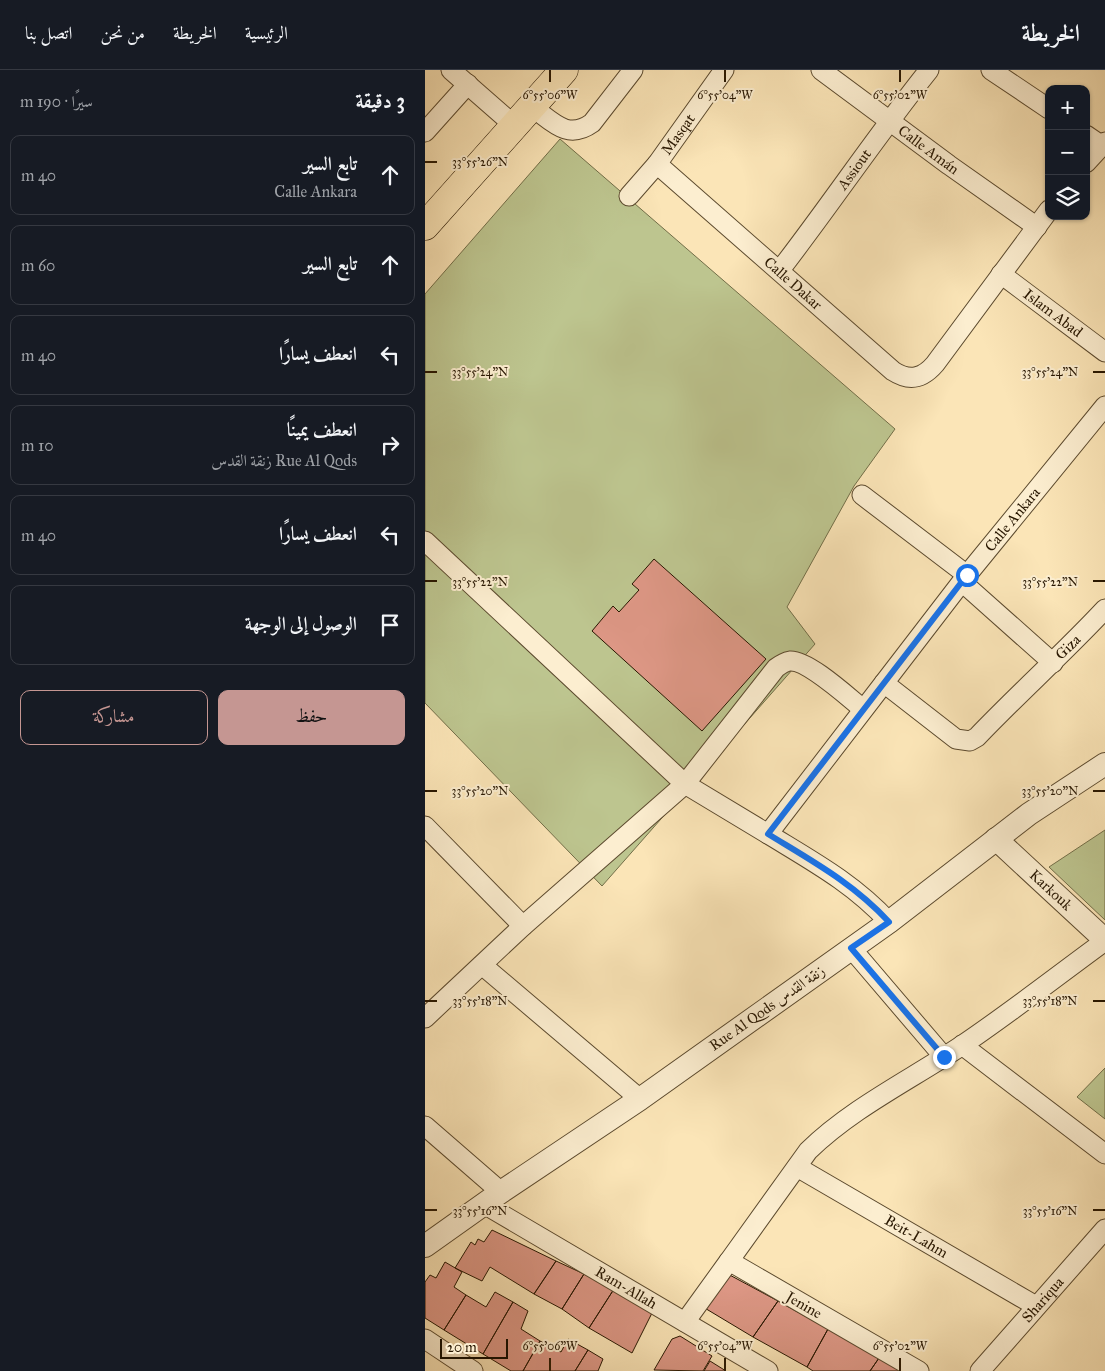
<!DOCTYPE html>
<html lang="ar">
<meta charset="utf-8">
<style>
body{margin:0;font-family:"IM FELL Great Primer",Amiri,serif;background:#242831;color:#f1f3f6;direction:rtl}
.controls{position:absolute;right:15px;top:15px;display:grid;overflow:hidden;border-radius:10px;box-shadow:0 1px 4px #0004}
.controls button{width:45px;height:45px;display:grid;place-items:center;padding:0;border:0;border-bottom:1px solid #363941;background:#171b24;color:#f1f3f6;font:25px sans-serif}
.scale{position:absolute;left:15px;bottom:12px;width:68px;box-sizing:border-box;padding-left:5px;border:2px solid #271600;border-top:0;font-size:14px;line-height:18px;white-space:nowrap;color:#271600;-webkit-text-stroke:4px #fceed0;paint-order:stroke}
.stop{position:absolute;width:15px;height:15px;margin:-11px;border:4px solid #1a73e8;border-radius:50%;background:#fff}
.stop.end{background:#1a73e8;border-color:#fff;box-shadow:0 1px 5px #0008}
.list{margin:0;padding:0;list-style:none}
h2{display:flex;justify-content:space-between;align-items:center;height:65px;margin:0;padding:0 20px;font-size:21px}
h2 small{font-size:16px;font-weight:400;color:#9ea1a6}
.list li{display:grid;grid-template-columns:32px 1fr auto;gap:15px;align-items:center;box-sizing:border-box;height:80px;margin:0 10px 10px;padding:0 10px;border:1px solid #363941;border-radius:10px}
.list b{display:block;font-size:19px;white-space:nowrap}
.list p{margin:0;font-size:16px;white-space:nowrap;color:#9ea1a6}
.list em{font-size:16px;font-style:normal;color:#9ea1a6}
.actions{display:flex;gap:10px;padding:15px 20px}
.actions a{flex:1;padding:11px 0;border:1px solid #c59692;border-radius:10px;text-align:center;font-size:18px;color:#c59692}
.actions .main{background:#c59692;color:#111}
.icon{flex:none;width:28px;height:28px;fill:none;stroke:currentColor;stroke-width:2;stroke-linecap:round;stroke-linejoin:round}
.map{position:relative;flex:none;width:680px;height:1301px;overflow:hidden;direction:ltr}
header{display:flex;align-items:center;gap:30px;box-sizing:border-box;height:70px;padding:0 25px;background:#171b24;border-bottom:1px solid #363941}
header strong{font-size:24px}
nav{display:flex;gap:28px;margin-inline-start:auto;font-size:18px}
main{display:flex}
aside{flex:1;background:#171b24}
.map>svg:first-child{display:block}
.green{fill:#bdc58f;stroke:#726e48}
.building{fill:#dd9785;stroke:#271600}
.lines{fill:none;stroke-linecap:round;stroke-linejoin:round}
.minor-casing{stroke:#5c4a2e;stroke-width:21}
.tertiary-casing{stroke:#5c4a2e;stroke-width:24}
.primary-casing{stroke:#271600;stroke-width:29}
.minor{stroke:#fceed0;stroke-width:19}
.tertiary{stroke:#fceed0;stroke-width:22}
.primary{stroke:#fbe5b7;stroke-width:28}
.route{stroke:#1a73e8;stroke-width:6}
.ticks{fill:none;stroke:#271600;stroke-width:2}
.labels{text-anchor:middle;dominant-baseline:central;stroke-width:4;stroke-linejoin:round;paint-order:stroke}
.street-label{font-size:15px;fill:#271600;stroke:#fceed0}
.ticks-label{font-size:12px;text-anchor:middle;fill:#271600;stroke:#fceed0;stroke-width:4;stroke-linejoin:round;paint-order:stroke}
</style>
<header>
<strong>الخريطة</strong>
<nav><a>الرئيسية</a><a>الخريطة</a><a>من نحن</a><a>اتصل بنا</a></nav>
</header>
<main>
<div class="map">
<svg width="680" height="1301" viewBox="0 0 680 1301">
<rect width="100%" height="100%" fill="#fbe5b7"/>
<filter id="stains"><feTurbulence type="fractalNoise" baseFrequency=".004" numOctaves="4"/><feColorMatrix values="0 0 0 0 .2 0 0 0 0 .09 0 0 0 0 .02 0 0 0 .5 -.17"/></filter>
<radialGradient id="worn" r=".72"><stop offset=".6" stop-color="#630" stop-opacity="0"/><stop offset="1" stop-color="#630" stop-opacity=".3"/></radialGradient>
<!-- green -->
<path class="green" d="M135,69l335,290 -41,57 -67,121 28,37 -213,242 -177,-183v-409z
M680,760v90l-56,-53z
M680,998v51l-28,-22z"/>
<!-- building -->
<path class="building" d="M229,489l112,100 -64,72 -110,-100 21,-25 6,6 20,-22 -7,-6z
M67,1160l64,31 -22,33 -44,-27 -8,14 -27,-13 16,-26 4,3 3,-6 6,3z
M131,1191l28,13 -22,35 -28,-15z
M20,1192l17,10 -8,15 12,8 -22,35 -19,-12v-36l5,-7 6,3z
M301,1203l52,28 -25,36 -50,-30z
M159,1204l30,15 -25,39 -27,-19z
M189,1219l38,24 -20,40 -43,-25z
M70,1222l18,10 -30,52 -39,-24 22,-35 20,12z
M353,1231l50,28 -21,38 -54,-30z
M88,1232l15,9 -7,18 19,12 -17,30h-12l-28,-17z
M403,1259l51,29 -9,13h-57l-6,-4z
M255,1266l32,20 -9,15 -49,-1 18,-31z
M143,1269l20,11 -13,21h-52l17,-30 21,11z
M163,1280l15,9 -5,12h-23z
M454,1288l22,13h-31z
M285,1291l16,10h-22z"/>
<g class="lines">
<!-- minor casing -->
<g class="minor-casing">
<g id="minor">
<path d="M26,0l64,56"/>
<path id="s1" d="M396,0l128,95 88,62"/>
<path d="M566,0l58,39"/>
<path d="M107,37c20,14 35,34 60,16l41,-53"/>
<path d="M0,62l43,-48"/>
<path d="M661,65l16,11"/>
<path d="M661,93l19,-21"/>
<path id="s2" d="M232,94l236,207c17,11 30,7 42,-7l114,-154"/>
<path id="s3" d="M204,126l28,-32 67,-94"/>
<path id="s4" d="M355,200c51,-66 97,-135 149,-200"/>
<path id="s5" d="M576,204l104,78"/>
<path d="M437,425l105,80"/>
<path d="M0,471l260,243 83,50"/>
<path d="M537,512l91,81"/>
<path id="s6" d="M459,613l83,-108 138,-169"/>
<path d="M0,756l98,100"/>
<path id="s7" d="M464,852c-36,-39 -77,-61 -121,-88l116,-151 72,56 14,2 7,-4c42,-44 87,-84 128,-128"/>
<path d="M426,878l93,109"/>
<path d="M57,895l158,134"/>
<path d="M0,948l98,-92 162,-142 91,-116c4,-3 8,-6 14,-7 18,-1 58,36 73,48"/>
<path d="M537,975l143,109"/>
<path d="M0,1056l76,66"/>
<path id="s8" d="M372,1097l239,139"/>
<path id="s9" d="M59,1134l284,167"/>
<path d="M260,1252l44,-61"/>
<path d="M0,1269l48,32"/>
<path d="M494,1301l-190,-110 79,-110c44,-43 102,-71 153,-105 49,-33 96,-70 144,-105"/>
<path id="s10" d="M555,1301l125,-142"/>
</g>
</g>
<!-- tertiary casing -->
<g class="tertiary-casing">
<g id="tertiary">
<path id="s11" d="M571,769l109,101"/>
<path d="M0,1176l76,-54 139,-93 249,-177 140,-108 76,-50"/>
</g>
</g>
<!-- primary casing -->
<g class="primary-casing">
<path id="primary" d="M0,156l139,-156"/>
</g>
<!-- minor -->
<use href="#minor" class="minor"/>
<!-- tertiary -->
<use href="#tertiary" class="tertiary"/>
<!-- primary -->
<use href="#primary" class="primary"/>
</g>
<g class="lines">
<!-- route -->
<path class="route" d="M519,987l-93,-109 38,-26c-36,-39 -77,-61 -121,-88l199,-259"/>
</g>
<!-- ticks -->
<path class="ticks" d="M125,0v12M300,0v12M475,0v12M0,92h12M0,302h12M668,302h12M0,511h12M668,511h12M0,721h12M668,721h12M0,931h12M668,931h12M0,1140h12M668,1140h12M125,1288v13M300,1288v13M475,1288v13"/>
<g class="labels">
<!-- street labels -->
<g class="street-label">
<text stroke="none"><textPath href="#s3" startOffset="79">Masqat</textPath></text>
<text stroke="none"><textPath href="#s1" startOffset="134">Calle Amán</textPath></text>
<text stroke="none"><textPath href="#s4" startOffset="125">Assiout</textPath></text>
<text stroke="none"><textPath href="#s2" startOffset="181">Calle Dakar</textPath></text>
<text stroke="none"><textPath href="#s5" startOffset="65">Islam Abad</textPath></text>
<text stroke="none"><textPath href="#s6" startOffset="208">Calle Ankara</textPath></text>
<text stroke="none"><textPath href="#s7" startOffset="582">Giza</textPath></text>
<text stroke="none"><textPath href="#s11" startOffset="75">Karkouk</textPath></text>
<text transform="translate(342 938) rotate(-35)">Rue Al Qods زنقة القدس</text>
<text stroke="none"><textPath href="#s8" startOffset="138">Beit-Lahm</textPath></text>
<text stroke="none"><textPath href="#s9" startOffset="165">Ram-Allah</textPath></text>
<text stroke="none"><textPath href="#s10" startOffset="95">Shariqua</textPath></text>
<text transform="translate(379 1235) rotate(30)">Jenine</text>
</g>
</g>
<g class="ticks-label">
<text x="125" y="29">6°55'06"W</text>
<text x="300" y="29">6°55'04"W</text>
<text x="475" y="29">6°55'02"W</text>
<text x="55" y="96">33°55'26"N</text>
<text x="55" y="306">33°55'24"N</text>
<text x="625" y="306">33°55'24"N</text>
<text x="55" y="516">33°55'22"N</text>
<text x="625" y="516">33°55'22"N</text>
<text x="55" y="725">33°55'20"N</text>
<text x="625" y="725">33°55'20"N</text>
<text x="55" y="935">33°55'18"N</text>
<text x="625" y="935">33°55'18"N</text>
<text x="55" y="1145">33°55'16"N</text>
<text x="625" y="1145">33°55'16"N</text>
<text x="125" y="1280">6°55'06"W</text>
<text x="300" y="1280">6°55'04"W</text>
<text x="475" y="1280">6°55'02"W</text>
</g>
<rect width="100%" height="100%" filter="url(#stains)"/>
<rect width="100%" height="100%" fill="url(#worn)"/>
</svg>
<div class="controls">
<button>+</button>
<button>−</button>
<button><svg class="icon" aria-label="layers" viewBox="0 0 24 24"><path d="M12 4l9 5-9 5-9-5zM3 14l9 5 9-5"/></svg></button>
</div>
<div class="scale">20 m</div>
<div class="stop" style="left:542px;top:505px"></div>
<div class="stop end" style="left:519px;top:987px"></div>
</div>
<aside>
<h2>3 دقيقة<small>سيرًا · 190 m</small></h2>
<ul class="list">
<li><svg class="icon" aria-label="ahead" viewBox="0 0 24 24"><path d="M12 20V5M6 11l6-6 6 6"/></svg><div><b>تابع السير</b><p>Calle Ankara</p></div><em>40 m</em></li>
<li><svg class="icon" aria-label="ahead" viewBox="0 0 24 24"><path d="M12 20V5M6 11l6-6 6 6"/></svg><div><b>تابع السير</b></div><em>60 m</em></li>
<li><svg class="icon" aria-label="left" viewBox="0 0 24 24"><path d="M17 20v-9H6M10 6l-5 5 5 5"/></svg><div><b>انعطف يسارًا</b></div><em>40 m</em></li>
<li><svg class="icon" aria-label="right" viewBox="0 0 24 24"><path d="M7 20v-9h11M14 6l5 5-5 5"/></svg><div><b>انعطف يمينًا</b><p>Rue Al Qods زنقة القدس</p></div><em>10 m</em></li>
<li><svg class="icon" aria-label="left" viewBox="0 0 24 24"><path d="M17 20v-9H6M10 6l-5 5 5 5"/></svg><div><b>انعطف يسارًا</b></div><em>40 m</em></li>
<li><svg class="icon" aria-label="arrive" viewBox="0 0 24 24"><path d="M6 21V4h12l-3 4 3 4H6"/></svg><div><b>الوصول إلى الوجهة</b></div></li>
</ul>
<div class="actions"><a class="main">حفظ</a><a>مشاركة</a></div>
</aside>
</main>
